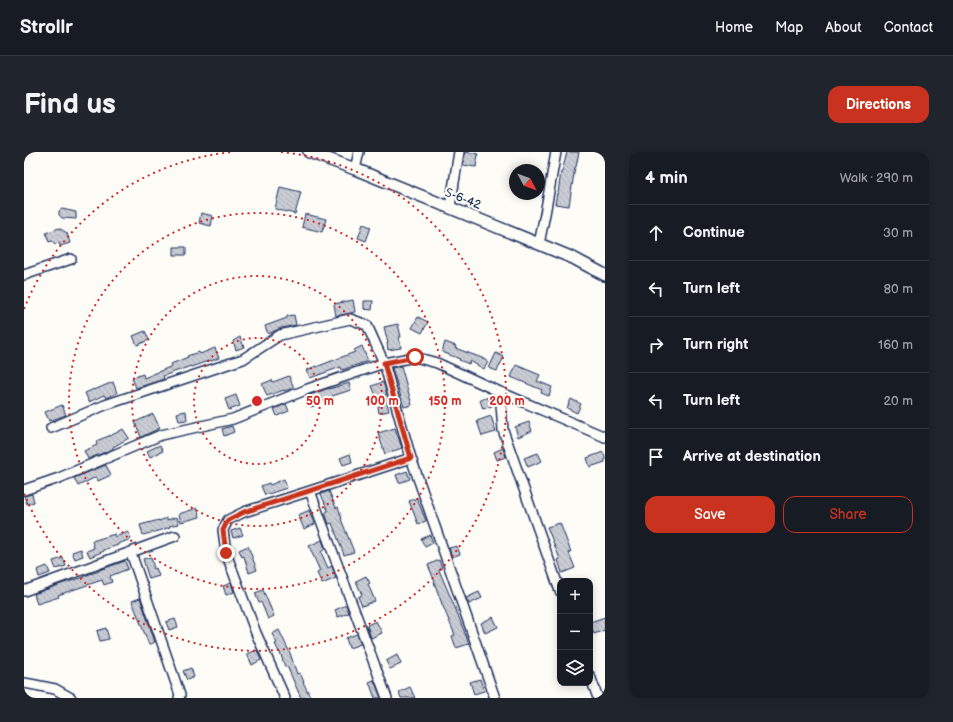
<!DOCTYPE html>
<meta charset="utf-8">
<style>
body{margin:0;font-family:"Balsamiq Sans","Noto Sans Armenian",sans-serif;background:#20242c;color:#f1f3f6}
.controls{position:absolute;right:12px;bottom:12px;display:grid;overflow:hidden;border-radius:8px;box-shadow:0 2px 10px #0003}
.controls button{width:36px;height:36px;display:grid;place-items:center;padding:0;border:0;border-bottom:1px solid #363941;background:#171b24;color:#f1f3f6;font:20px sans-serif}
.compass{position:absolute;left:485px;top:12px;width:36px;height:36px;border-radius:50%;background:#171b24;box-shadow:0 2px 10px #0003;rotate:131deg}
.stop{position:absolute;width:12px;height:12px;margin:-9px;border:3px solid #c8321e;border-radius:50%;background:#fff}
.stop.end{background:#c8321e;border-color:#fff;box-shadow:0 1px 4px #0008}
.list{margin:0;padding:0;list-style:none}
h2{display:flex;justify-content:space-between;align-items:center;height:52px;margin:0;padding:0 16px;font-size:17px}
h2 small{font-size:13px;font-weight:400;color:#9ea1a6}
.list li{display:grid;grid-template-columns:26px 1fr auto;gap:12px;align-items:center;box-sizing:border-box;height:56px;padding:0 16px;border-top:1px solid #363941}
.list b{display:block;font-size:15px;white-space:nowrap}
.list em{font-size:13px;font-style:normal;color:#9ea1a6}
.actions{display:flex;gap:8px;padding:12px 16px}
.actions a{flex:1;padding:9px 0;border:1px solid #c8321e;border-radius:12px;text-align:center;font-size:14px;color:#c8321e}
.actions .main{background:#c8321e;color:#fff}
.icon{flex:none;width:22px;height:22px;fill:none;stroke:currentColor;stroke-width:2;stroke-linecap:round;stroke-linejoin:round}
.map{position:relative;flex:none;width:581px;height:546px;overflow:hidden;border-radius:12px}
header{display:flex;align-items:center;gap:24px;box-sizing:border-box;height:56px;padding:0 20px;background:#171b24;border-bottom:1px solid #363941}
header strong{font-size:19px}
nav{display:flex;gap:22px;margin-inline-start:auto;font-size:14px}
.intro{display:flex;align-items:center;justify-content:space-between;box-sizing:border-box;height:96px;padding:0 24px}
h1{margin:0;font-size:28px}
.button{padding:10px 18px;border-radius:12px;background:#c8321e;color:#fff;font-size:14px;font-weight:700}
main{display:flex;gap:24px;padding:0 24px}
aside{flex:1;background:#171b24;border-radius:12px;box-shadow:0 2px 10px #0003}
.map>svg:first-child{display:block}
.building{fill:url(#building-back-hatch);stroke:#1b2f5e}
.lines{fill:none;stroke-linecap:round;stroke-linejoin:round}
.minor-casing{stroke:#1b2f5e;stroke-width:12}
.major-casing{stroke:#1b2f5e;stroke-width:14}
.minor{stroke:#fdfcf7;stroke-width:9}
.major{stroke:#fdfcf7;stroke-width:11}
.route{stroke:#c8321e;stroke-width:5}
.ring{fill:none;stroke:#d62828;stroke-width:2;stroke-dasharray:2 4}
.labels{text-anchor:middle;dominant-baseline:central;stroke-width:4;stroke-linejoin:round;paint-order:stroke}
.street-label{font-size:12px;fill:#1b2f5e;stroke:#fdfcf7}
.centre{fill:#d62828;stroke:#fdfcf7;stroke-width:2}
.ring-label{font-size:12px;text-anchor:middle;font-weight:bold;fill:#d62828;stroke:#fdfcf7;stroke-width:4;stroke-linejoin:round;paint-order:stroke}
</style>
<header>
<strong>Strollr</strong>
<nav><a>Home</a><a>Map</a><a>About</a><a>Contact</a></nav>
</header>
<div class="intro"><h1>Find us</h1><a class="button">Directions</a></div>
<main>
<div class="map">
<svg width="581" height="546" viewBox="0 0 581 546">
<defs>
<pattern id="building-back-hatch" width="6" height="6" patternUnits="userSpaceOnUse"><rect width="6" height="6" fill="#c9ccd3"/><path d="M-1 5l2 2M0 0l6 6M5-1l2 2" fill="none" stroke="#acb0b8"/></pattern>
</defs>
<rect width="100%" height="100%" fill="#fdfcf7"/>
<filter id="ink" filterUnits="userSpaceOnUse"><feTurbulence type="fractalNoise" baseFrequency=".025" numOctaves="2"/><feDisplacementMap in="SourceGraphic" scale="8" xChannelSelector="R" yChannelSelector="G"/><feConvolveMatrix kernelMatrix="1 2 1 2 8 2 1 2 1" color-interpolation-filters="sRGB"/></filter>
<g filter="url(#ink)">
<!-- building -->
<path class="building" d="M441,0l13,2 -2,13 -13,-2z
M543,0h12l-3,15h-1l-6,39 -14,-2 2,-11h1l3,-21h1z
M256,35l21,5 -6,22 -20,-5z
M38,57l14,3v7l-14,-1 -3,-3v-4z
M177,61l12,3 -2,10 -12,-3z
M281,62l21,5 -4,13 -20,-5z
M339,72l8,3 -5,14 -8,-3z
M35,76l8,5 3,10 -10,3 -1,-3 -4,1 -3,-3 -3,1 -3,-9z
M150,95h12v8h-12z
M329,148l2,12 -19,4 -2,-12z
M340,149h9l-1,9 -8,-1z
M270,163l2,10 -15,3 -13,6 -3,-8 22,-8v-2z
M394,165l10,5 -6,11 -10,-5z
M374,172l3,13h-2l2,11 -13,2 -1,-7h1l-4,-16z
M121,179l4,9 -12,5 -4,-9z
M216,185l4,10 -8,3 -3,-9z
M421,190l11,4 -1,2 27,10 6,4 -4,7 -14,-8 -1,3 -10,-4 1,-1 -18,-7z
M338,194l6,15 -26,9 -1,-3 -31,11 -3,-8 9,-4v1l39,-15 -1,-2z
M191,196l4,10 -8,3v-1l-20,7v-1l-28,10 1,3 -28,9 -4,-10 11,-4 1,4 28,-12 -1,-2 17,-7 -1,-1 12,-4 1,2z
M472,201l8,4 -7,14 -8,-3z
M492,213l24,10 -3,6 15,6 -3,9 -8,-3 1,-3 -31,-13z
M377,214l11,39 -8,2 -12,-39z
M265,224l5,12 -10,3v-1l-17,6 -5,-12 10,-4 1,2z
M89,230l4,11 -11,5 -2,-3 -15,7 -4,-9 9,-4v1z
M359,230l4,12 -2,1 4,16 -10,2 -1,-6 2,-1 -8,-20z
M325,231l2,7 -19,6v1l-14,6 1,1 -8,3 -4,-11 22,-8v1z
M212,243l4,11 -11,4 -4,-11z
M465,245l3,9 -9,3 -3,-9z
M547,247l10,5 -4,9 -10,-5z
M262,252l3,7 -12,5 -3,-7z
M38,253l4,10 -17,6 -4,-9z
M162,259l1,9 -8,1 -2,-8z
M129,262l7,14 -19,9 -6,-15z
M467,264l5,16 -14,4 -5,-15z
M505,270l3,9 -14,6 -3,-10z
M208,274l2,6 -10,4 -2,-7z
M371,276l7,20 -17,6 -7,-21z
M99,277l6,9 -16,9v2l-25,10 -4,-8 13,-6 -1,-4 18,-7z
M136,293l3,6 -13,6 -3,-6z
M479,296l3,9 -9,3 -3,-8z
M579,300l2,4v6l-15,5 -3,-9z
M514,301l4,8 -14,6 -4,-9z
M326,302l2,8 -9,3 -3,-7z
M82,313l5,10 -13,6 -2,-4 -18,9 -4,-8z
M383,319l3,8 -11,4 -3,-8z
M260,327l3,9 -22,7 -4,-9 8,-3 1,2z
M305,339l7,17 2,-1 4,12h-1l13,33 -10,3 -12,-32 -3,1 -4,-11 3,-2 -7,-17z
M8,342l2,8 -7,2 -3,-8z
M393,346l9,23 -8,3 -9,-23z
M173,356l3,9 -19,5 -2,-8z
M286,358l5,14 -11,5 -6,-14z
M153,365l2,7 -10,2 1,1 -8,3 -19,5 -3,-10 19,-5v1l8,-3v2z
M536,371l11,29 -2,1 6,15 -13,5 -4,-13 2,-1 -13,-32z
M216,376l3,7 -10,3 -2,-7z
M104,380l3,7 -13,5v1l-14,5v1l-14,6 -3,-6 7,-3 -2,-7 23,-7v3z
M406,383l3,8 -8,4 -4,-8z
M298,388l3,9 -4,3 7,16 4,-2 4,12 -14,6 -5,-11 3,-2 -11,-25z
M224,394l9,24 -8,3 -5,-17 -2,1 -3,-7z
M433,394l3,8 -8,3 -3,-9z
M57,397l2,7 -8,3 -3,-7z
M127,405l3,12 2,-1 3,8 -10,3 -6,-20z
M39,406l3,8 -10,3 -3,-8z
M415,408l3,8 -3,2 17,40 13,34 -13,4 -4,-12 3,-1 -13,-31 -8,-22h1l-7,-17z
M101,409l3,8 -18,7 2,6 -8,3 -2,-5 -44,15 1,2 -22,7 -3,-10 27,-10 23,-7v-1l15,-5v-1z
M23,414l3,7 -11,4 -2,-7z
M342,424l4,7 -2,1 7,17 -13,5 -4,-9 4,-2 -6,-14z
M207,431l3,9 -8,3 -3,-9z
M239,438l11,26 -6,3 -7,-17 -2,1 -4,-10z
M455,440l3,6 -13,6 -3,-6z
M116,446l15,44 -6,3 -17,-44z
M322,453l3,8 -11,4 -3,-7z
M469,465l5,10 -13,6 -4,-10z
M581,465v13l-11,4 -4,-12z
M151,467l3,8 -9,3 -3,-8z
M352,469l6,12 -11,5 -4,-13z
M82,476l3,11 -9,2 -3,-10z
M255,478l11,23 7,21 3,-1 4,9h-1l8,16h-10l-14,-32 -2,1 -5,-15h-1l-4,-8 2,-1 -5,-9z
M333,482l4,10 -12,4 -3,-10z
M233,498l4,10 -9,5 -5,-11z
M373,503l4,9 -11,5 -4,-8z
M167,516l3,9 -7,3 -4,-9z
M456,527l4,12 -10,3 -4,-12z
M350,528l7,18h-6l-6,-16z
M386,535l5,11h-14l-2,-6z"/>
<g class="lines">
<!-- minor casing -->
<g class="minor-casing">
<path id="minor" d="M331,17l4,-17
M426,55l9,-55
M515,92l6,-30 11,-62
M0,123l47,-16
M476,240l3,38 57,161
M27,276l54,-23 138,-46 37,-24 70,-16 17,6 17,38 27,95 84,240
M0,338l35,-12 102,-43 72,-16 75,-30 76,-26 31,-6 22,6 63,29 105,45
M107,401l49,142 -1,3
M0,439l151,-55
M566,524l8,22
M0,531l6,1 25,5 16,9
M261,546l-29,-65 -30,-80 -3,-23 5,-10 16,-8 66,-21
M363,546l-77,-207 101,-33"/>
</g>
<!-- major casing -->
<g class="major-casing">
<path id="major" d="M285,0l46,17 184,75 34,14 32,17"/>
</g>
<!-- minor -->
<use href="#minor" class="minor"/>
<!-- major -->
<use href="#major" class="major"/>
</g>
</g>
<g class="lines" filter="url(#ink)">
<!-- route -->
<path class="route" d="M202,401l-3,-23 5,-10 16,-8 167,-54 -27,-95 31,-6"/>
</g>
<!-- distance rings -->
<g class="ring">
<circle cx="233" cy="249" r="63"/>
<circle cx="233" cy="249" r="125"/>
<circle cx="233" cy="249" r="188"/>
<path d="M0 157A250 250 0 0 1 209 0M257 0A250 250 0 1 1 0 341"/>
</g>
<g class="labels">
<!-- street labels -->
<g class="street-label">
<text transform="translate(439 47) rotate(22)">Տ-6-42</text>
</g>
</g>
<circle cx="233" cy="249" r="6" class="centre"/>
<g class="ring-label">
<text x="296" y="253">50 m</text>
<text x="358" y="253">100 m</text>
<text x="421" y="253">150 m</text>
<text x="483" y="253">200 m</text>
</g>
</svg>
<div class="controls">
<button>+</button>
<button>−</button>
<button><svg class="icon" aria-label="layers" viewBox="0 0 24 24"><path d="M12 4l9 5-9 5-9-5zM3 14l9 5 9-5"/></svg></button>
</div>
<svg class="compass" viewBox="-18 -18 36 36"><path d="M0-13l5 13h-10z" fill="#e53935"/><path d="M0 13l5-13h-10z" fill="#9ea1a6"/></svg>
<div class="stop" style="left:391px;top:205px"></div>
<div class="stop end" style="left:202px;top:401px"></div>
</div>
<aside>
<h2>4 min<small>Walk · 290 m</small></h2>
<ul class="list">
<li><svg class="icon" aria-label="ahead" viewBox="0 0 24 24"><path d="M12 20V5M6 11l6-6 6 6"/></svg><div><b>Continue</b></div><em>30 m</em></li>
<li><svg class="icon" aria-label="left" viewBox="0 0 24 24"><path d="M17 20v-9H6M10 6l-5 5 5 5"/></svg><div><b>Turn left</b></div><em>80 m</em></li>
<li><svg class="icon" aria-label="right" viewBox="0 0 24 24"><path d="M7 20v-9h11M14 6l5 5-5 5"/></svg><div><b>Turn right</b></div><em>160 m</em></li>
<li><svg class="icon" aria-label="left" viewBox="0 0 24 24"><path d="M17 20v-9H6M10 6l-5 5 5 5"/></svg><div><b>Turn left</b></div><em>20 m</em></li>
<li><svg class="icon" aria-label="arrive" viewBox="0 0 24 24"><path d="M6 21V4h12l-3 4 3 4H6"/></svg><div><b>Arrive at destination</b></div></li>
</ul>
<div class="actions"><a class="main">Save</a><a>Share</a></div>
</aside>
</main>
